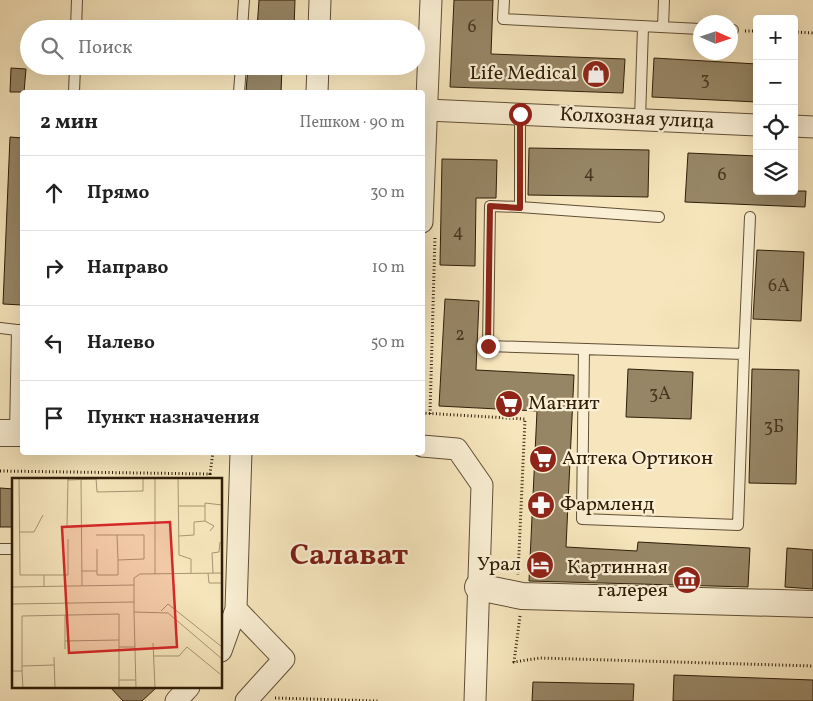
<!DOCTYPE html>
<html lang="ru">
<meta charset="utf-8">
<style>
body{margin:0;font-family:Vollkorn,serif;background:#f6f6f6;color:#222}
.controls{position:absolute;right:15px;top:15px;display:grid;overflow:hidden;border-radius:5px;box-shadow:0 5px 20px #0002}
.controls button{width:45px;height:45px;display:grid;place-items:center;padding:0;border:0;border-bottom:1px solid #e0e0e0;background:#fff;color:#222;font:25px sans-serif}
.compass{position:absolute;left:693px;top:15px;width:45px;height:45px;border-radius:50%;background:#fff;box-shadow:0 5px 20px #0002;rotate:93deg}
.stop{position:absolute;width:15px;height:15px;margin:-11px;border:4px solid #8f2418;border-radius:50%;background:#fff}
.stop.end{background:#8f2418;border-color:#fff;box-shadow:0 1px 5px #0008}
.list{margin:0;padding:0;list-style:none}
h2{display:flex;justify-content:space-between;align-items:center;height:65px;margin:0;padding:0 20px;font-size:21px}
h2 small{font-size:16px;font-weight:400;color:#767676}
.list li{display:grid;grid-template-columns:32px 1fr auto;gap:15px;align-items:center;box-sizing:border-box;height:75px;padding:0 20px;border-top:1px solid #e0e0e0}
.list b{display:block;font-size:19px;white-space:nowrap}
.list em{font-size:16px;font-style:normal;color:#767676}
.icon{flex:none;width:28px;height:28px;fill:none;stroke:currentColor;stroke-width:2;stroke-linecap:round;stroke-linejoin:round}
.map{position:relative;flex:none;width:813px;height:701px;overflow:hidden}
.search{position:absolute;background:#fff;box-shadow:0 5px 20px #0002;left:20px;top:20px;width:405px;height:55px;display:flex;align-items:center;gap:12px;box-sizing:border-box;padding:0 18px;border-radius:28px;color:#767676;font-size:19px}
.panel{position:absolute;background:#fff;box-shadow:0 5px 20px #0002;left:20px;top:90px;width:405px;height:365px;border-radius:5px}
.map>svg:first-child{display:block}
.building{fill:#978666;stroke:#2e1d08}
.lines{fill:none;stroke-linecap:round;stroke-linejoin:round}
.service-casing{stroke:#604f35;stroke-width:12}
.minor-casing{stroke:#604f35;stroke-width:23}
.tertiary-casing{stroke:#604f35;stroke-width:28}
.path{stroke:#2e1d08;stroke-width:3;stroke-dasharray:1 2.5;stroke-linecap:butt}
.service{stroke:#faefd4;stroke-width:10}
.minor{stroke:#faefd4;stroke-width:21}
.tertiary{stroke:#faefd4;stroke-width:26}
.route{stroke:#8f2418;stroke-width:6}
.labels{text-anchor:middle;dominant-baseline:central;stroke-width:4.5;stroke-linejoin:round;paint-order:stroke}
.number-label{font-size:18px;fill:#483720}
.poi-label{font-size:20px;fill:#2e1d08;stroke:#faefd4;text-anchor:end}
.street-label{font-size:20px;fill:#2e1d08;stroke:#faefd4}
.town-label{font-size:30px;font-weight:bold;fill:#7a1f14;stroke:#faefd4}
.inset-road{fill:none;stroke:#a79675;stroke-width:1}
.view{fill:#d62828;fill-opacity:0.15;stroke:#d62828;stroke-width:2.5}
.inset-edge{fill:none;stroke:#2e1d08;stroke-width:2.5}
</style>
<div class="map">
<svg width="813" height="701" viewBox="0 0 813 701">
<rect width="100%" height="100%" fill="#f7e6bd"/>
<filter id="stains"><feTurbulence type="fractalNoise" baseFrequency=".004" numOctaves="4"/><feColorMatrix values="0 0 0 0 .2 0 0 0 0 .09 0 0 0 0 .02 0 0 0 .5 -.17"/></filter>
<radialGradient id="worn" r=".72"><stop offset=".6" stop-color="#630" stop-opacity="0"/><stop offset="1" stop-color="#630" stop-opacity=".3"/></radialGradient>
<!-- building -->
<path class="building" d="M259,0h36l-1,29h-37z
M454,0h39l-2,54 134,5 -2,34 -173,-6z
M654,58l103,6v38l-105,-5z
M248,66h34l-1,26h-35z
M11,68l15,1 -2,23h-14z
M10,137l12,1v167l-19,-1z
M529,148l120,2 -1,47 -120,-2z
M688,153l69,3v35h49l-1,16 -120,-5z
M442,159l55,1 -1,38h-20l-1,68 -35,-1z
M757,250l47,2 -3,69 -48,-2z
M445,299l34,2 -3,69 98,5 -8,172 71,4 1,-9 112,6 -2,39 -219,-6 8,-170 -98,-5z
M628,369l65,3 -2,47 -65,-2z
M752,369l47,1 -3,114 -47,-1z
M0,488l14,1v38h-14z
M787,548l26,2v39l-28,-2z
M674,675l139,5v21h-140z
M533,682l101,2 -1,17h-101z
M110,687h47l-15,14h-19z"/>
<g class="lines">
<!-- service casing -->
<g class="service-casing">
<path id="service" d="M504,0l-1,19 197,10
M663,27l1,-27
M76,29l1,-29
M242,29l2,-29
M730,30h3
M74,92l1,-26
M239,92l2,-26
M520,114v93l-30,-1 -2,140 256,8 -6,171 -156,-6 2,-170
M640,119l3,-92
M520,207l139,10
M0,328l17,2
M744,354l6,-137
M15,433l2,-103h5
M0,549h14"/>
</g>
<!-- minor casing -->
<g class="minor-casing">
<path id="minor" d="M319,29l1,-29
M317,92l1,-26
M427,110l330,15
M794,126l19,1
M422,222l9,-222
M422,446l35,3 25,36 -7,216
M236,609l48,50 -38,42
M221,651l15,-42 5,-157
M176,701l13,-14"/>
</g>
<!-- tertiary casing -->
<g class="tertiary-casing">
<path id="tertiary" d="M0,433h22
M478,587l44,9 291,8"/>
</g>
<!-- path -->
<path class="path" d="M745,31h12
M794,32l19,1
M422,413l103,6 -7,156
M430,414l5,-178
M0,471l210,3v6
M210,474l3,-22
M520,616l-6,46 26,-4 273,8
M275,698l103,3"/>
<!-- service -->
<use href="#service" class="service"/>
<!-- minor -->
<use href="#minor" class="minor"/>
<!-- tertiary -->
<use href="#tertiary" class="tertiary"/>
</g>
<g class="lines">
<!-- route -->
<path class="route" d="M488,346l2,-140 30,2v-94"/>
</g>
<!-- icons -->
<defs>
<g id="shop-disc" transform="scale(1.4375)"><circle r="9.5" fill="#8f2418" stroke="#faefd4"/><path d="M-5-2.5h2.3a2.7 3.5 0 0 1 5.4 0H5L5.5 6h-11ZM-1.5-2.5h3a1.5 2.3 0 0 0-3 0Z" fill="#fff"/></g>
<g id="supermarket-disc" transform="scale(1.4375)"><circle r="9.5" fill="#8f2418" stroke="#faefd4"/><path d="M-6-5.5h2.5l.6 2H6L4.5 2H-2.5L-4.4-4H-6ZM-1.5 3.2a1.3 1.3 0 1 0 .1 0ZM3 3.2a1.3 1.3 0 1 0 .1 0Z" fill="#fff"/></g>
<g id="pharmacy-disc" transform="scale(1.4375)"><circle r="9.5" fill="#8f2418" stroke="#faefd4"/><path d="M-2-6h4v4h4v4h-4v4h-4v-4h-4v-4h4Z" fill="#fff"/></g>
<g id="hotel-disc" transform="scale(1.4375)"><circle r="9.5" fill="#8f2418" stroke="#faefd4"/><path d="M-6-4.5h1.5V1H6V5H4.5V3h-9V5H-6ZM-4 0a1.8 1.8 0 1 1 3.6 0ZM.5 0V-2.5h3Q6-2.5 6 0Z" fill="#fff"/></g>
<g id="museum-disc" transform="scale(1.4375)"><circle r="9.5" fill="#8f2418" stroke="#faefd4"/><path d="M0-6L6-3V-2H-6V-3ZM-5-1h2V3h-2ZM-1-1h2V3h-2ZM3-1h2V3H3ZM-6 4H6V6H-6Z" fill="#fff"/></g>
</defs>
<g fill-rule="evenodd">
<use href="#shop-disc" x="596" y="74"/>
<use href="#supermarket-disc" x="509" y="404"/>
<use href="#supermarket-disc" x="543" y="459"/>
<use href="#pharmacy-disc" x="541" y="505"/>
<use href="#hotel-disc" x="540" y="565"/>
<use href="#museum-disc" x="687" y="580"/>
</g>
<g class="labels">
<!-- number labels -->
<g class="number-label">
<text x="472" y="27">6</text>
<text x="705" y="80">3</text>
<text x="589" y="173">4</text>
<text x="722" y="175">6</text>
<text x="458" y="232">4</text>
<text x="779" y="286">6А</text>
<text x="460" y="335">2</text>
<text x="660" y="394">3А</text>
<text x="774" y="427">3Б</text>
</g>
<!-- poi labels -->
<g class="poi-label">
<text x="577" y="74">Life Medical</text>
<text x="528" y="404" text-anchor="start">Магнит</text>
<text x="562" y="459" text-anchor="start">Аптека Ортикон</text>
<text x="560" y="505" text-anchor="start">Фармленд</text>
<text x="521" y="565">Урал</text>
<text x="668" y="568">Картинная<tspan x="668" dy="23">галерея</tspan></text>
</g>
<!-- street labels -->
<g class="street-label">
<text transform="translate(637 119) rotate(3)">Колхозная улица</text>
</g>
<!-- town labels -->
<g class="town-label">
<text x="349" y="556">Салават</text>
</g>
</g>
<!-- overview -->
<g transform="translate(12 478)">
<rect width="210" height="210" fill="#f7e6bd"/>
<path class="inset-road" d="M7,0l1,97h24v12M69,0l1,108M84,0l1,14 46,-1v-13M143,0v96M166,0l1,77 12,4v14M56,2l28,-1M167,28h26v-3l17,2M193,43l9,5 -4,5M55,48l1,-48M8,54h14l9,-17M84,57h21M167,58l15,-1v-13l11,-1v-15M70,93h15v4h21v-15l-1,-25h27v24l-26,1M85,93v-22M196,95l1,10h13M201,95l-1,-20 7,-1 1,-10M210,95l-82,1 -6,4v34l34,1 54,46M32,97h24v-36M0,109l122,-2M0,126l122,-2M149,133l7,-7 54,43M122,134l2,76M53,137v34M53,163l54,-1M141,165l2,45M142,178h25l8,-9 33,27M42,179l1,31M10,188l32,-1M0,193h10v-55l97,-2v33h16M10,193l1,17M107,202v-33M107,210v-8h17"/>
<path class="view" d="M158,44l7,125 -108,6 -7,-126z"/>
<rect width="210" height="210" class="inset-edge"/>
</g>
<rect width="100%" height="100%" filter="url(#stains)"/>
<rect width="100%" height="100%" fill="url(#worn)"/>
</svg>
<div class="controls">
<button>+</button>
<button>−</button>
<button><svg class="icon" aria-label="locate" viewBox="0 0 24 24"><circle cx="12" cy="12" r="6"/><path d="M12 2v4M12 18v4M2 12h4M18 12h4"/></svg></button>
<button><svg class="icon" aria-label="layers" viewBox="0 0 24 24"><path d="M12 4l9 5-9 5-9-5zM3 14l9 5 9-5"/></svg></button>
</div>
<svg class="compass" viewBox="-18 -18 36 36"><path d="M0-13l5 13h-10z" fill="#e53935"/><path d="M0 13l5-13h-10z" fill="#767676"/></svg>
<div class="stop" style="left:520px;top:114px"></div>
<div class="stop end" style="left:488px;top:346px"></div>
<div class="search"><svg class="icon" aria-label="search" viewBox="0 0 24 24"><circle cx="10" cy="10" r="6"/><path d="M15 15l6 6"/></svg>Поиск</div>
<section class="panel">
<h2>2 мин<small>Пешком · 90 m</small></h2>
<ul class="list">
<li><svg class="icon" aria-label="ahead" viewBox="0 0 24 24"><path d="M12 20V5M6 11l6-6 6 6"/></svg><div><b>Прямо</b></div><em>30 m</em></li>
<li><svg class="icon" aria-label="right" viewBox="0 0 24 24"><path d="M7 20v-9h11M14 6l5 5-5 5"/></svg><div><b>Направо</b></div><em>10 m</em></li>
<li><svg class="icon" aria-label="left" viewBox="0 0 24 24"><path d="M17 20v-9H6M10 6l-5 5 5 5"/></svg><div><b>Налево</b></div><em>50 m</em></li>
<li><svg class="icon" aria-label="arrive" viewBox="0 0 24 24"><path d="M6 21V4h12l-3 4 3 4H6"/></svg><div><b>Пункт назначения</b></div></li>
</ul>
</section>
</div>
